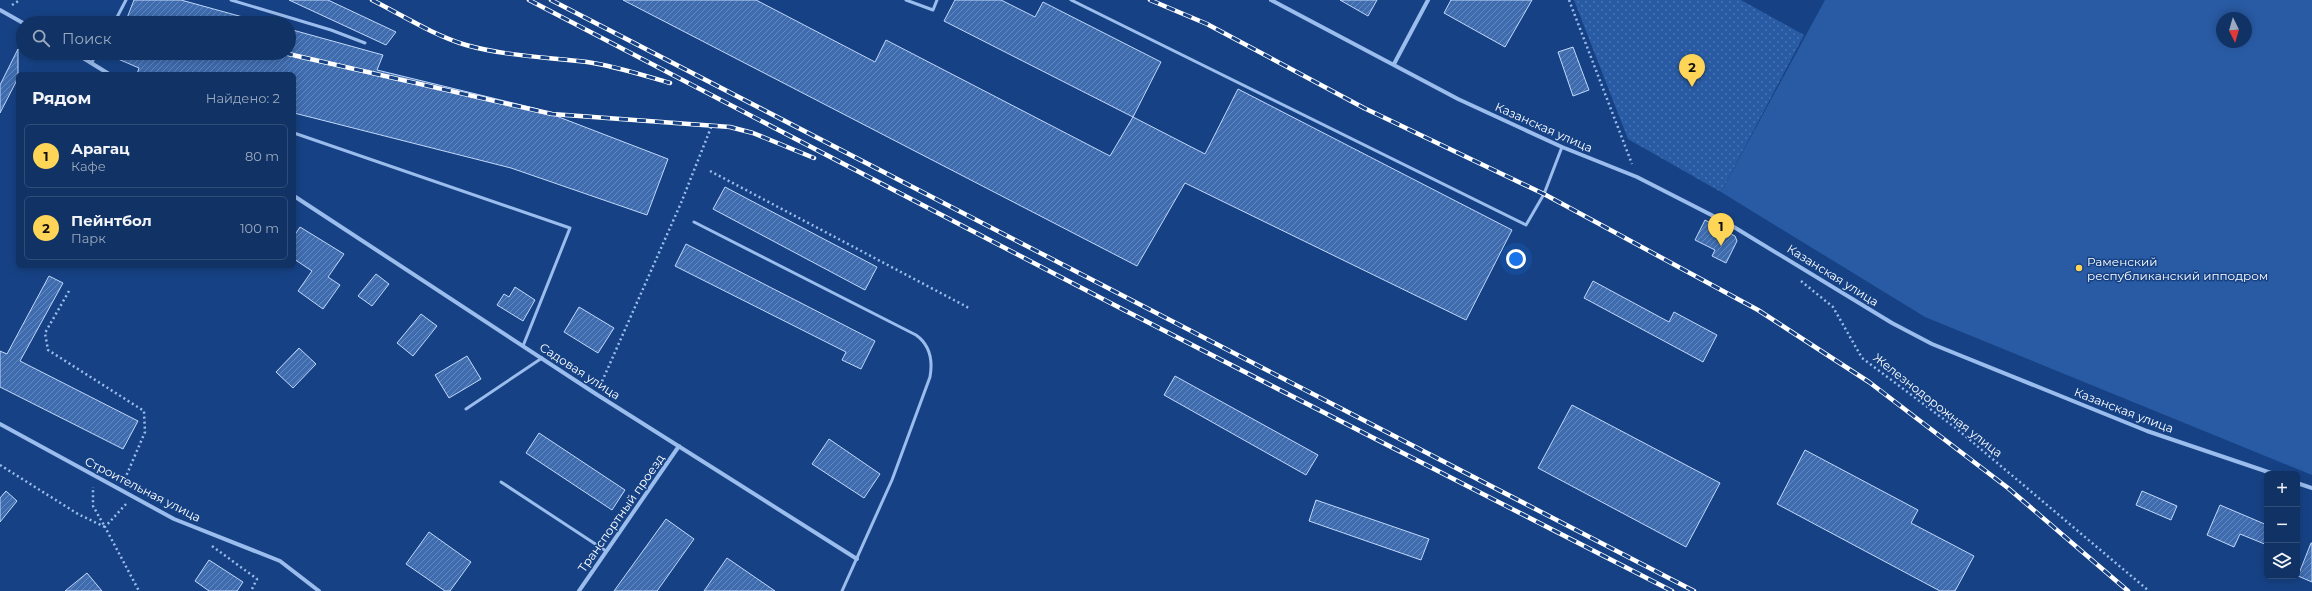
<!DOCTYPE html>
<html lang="ru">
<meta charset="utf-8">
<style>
body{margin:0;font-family:Montserrat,sans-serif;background:#1e3e6d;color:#f1f3f6}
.controls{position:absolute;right:12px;bottom:12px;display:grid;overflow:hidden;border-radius:6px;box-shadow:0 2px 10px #0003}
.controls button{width:36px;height:36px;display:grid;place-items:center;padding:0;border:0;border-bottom:1px solid #304d78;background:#103264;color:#f1f3f6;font:20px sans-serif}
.compass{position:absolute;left:2216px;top:12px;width:36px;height:36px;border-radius:50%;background:#103264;box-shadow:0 2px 10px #0003;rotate:175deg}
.you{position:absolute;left:1516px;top:259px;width:14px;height:14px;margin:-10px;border:3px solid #fff;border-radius:50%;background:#1a73e8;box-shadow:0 0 0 6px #1a73e833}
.badge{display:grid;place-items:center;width:26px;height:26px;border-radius:50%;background:#ffd557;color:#111;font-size:13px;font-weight:700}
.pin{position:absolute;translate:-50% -33px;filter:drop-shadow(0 1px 2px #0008)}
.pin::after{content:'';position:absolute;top:21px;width:14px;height:12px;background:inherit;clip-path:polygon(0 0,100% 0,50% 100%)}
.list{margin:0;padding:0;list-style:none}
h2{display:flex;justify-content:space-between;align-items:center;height:52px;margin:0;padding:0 16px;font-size:17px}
h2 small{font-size:13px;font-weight:400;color:#9caabf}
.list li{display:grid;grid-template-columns:26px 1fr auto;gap:12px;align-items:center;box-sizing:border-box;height:64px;margin:0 8px 8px;padding:0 8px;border:1px solid #304d78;border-radius:6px}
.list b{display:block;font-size:15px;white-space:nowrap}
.list p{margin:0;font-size:13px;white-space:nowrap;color:#9caabf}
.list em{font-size:13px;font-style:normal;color:#9caabf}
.icon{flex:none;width:22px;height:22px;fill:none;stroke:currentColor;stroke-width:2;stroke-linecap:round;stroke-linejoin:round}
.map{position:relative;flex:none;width:2312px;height:591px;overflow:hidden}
.search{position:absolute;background:#103264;box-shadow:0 2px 10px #0003;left:16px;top:16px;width:280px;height:44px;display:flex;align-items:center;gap:10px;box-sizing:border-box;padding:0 14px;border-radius:22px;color:#9caabf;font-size:15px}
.panel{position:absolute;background:#103264;box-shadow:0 2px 10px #0003;left:16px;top:72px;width:280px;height:196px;border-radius:6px}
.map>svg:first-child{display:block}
.park{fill:url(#park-dots)}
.garden{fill:#295ba4;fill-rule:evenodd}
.building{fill:url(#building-hatch);stroke:#c1d8fa}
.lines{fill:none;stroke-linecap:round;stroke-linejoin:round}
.path{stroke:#9bbded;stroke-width:2.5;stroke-dasharray:2 3;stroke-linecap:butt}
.service{stroke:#9bbded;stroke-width:3}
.minor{stroke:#9bbded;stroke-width:4}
.rail-casing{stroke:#fff;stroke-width:4.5}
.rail{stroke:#164285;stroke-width:3;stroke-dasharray:9;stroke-linecap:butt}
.poi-dot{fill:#ffd557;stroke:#164285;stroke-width:1.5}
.labels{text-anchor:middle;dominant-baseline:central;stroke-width:3;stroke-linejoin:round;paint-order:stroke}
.street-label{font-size:12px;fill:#fff;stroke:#164285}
.poi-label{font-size:12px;fill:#fff;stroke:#164285;text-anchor:start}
</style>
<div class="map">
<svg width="2312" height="591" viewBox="0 0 2312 591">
<defs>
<pattern id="park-dots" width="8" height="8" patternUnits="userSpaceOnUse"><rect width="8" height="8" fill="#295ba4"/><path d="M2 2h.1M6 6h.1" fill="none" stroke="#4974b2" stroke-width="1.8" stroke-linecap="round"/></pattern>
<pattern id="building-hatch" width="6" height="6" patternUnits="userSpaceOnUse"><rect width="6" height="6" fill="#3e6caf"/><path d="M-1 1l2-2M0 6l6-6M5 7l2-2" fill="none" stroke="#6589bf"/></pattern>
</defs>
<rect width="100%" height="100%" fill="#164285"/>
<!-- park -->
<path class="park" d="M1574,0h167l63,35 -83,157 -93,-53z"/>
<!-- garden -->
<path class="garden" d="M1825,0h487v475l-387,-158 -204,-125zM2222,18h24v24h-24z"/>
<!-- building -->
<path class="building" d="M134,0h47l69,19v4h-125z
M289,0h39l68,32 -10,13z
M623,0h133l119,62 11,-22 224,116 23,-39 72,37 33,-65 274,141 -46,90 -281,-137 -48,83z
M955,0h46l34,17 8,-15 118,60 -28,55 -189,-96z
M1340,0h37l-9,16z
M1451,0h81l-27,47 -61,-34z
M289,29l94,26 -6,15 161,39 130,50 -21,56 -136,-47 -217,-55v-39h-157l2,-6 -35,-15h185z
M1573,47l16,43 -16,6 -15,-44z
M18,49v29l-18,35v-28z
M725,187l152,80 -12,23 -152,-81z
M1705,220l30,16 2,5 -11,22 -14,-7 3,-6 -20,-10z
M300,227l44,27 -16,23 12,8 -17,24 -25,-18 14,-20 -18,-12v-23z
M686,244l189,97 -14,28 -19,-9 4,-8 -171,-86z
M376,274l13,10 -17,22 -14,-10z
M49,276l14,7 -43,78 118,60 -15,28 -123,-62v-36l7,3z
M1593,281l76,41 5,-10 43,23 -14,27 -119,-64z
M515,287l20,13 -12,21 -26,-16 7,-11 5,3z
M579,307l35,21 -16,25 -34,-21z
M421,314l16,12 -24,30 -16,-13z
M299,348l17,16 -23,24 -17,-16z
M467,356l14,23 -32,19 -14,-23z
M1175,376l143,79 -12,20 -142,-80z
M1572,405l148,78 -34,64 -148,-79z
M539,433l86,57 -13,20 -86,-57z
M829,439l51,35 -16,24 -52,-34z
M1805,450l113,60 -7,13 63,33 -19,35h-15l-163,-87z
M6,491l11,10 -17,21v-24z
M2142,491l35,15 -6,14 -35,-15z
M1316,500l113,39 -8,21 -112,-39z
M2220,505l47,20v20l-27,-11 -6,13 -27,-12z
M666,519l28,20 -37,52h-43z
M429,532l42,30 -21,29h-5l-39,-27z
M2311,543h1v39l-14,-6z
M727,558l48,33h-71z
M209,560l34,22 -6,9h-28l-14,-10z
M87,573l15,18h-37z"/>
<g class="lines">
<!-- path -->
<path class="path" d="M1569,0l63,164
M12,5l8,-5
M710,171l259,137
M1801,281l32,26 29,51 95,71 192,162
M69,291l-24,42 3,17 96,61 1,21 -21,49
M600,386l81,-183 31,-78
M0,465l78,49 27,13 -12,-21v-19
M126,504l-21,23 34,64
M212,546l45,33 -6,12"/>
<!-- service -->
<path class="service" d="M231,0l100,30 34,13
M906,0l27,10 4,-10
M1071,0l455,225 18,-31 18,-47
M114,23l12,-23
M92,62l5,-9
M294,133l276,95 -47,118
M694,222l222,113c14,10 17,25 14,42l-38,103 -50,111
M466,409l76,-51
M501,482l105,69"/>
<!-- minor -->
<path class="minor" d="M1271,0l187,99 104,48 75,30 92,47 163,99 40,21 215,87 127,43
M0,10l23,13
M75,53l34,21
M1394,64l34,-64
M294,196l302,198 261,165
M0,424l174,95 106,42 39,30
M2297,483l15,5
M579,591l100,-145"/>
<!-- rail casing -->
<g class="rail-casing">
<path id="rail" d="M372,0c30,15 61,35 94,45 39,11 80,12 121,17 28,4 55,13 83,21
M529,0l595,310 548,281
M551,0l1143,591
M1150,0l57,24 157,84 180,86 214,116 111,72 139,106 120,103
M284,53l268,61 178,13 23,6 61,25"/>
</g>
<!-- rail -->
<use href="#rail" class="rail"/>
</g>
<!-- markers -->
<circle class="poi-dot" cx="2079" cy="268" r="4"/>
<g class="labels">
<!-- street labels -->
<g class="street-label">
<text transform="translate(1544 127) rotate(24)">Казанская улица</text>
<text transform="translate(1833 275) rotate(32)">Казанская улица</text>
<text transform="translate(580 371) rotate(33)">Садовая улица</text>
<text transform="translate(1938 405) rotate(38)">Железнодорожная улица</text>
<text transform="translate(2124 410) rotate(21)">Казанская улица</text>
<text transform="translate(143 489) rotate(27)">Строительная улица</text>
<text transform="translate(621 513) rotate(-55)">Транспортный проезд</text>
</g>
<!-- poi labels -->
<g class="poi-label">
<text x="2087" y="261">Раменский<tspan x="2087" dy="14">республиканский ипподром</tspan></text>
</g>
</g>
</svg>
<div class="controls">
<button>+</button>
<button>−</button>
<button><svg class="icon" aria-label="layers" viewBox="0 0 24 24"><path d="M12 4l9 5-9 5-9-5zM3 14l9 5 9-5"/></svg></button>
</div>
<svg class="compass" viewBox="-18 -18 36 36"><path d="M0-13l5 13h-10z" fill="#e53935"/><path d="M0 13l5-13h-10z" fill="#9caabf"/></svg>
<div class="you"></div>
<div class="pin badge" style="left:1721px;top:246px">1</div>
<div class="pin badge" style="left:1692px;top:87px">2</div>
<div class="search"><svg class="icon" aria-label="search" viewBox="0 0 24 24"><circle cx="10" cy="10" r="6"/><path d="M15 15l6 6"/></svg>Поиск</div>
<section class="panel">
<h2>Рядом<small>Найдено: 2</small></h2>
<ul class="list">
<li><span class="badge">1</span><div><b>Арагац</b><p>Кафе</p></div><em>80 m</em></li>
<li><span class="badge">2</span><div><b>Пейнтбол</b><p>Парк</p></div><em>100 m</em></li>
</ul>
</section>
</div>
